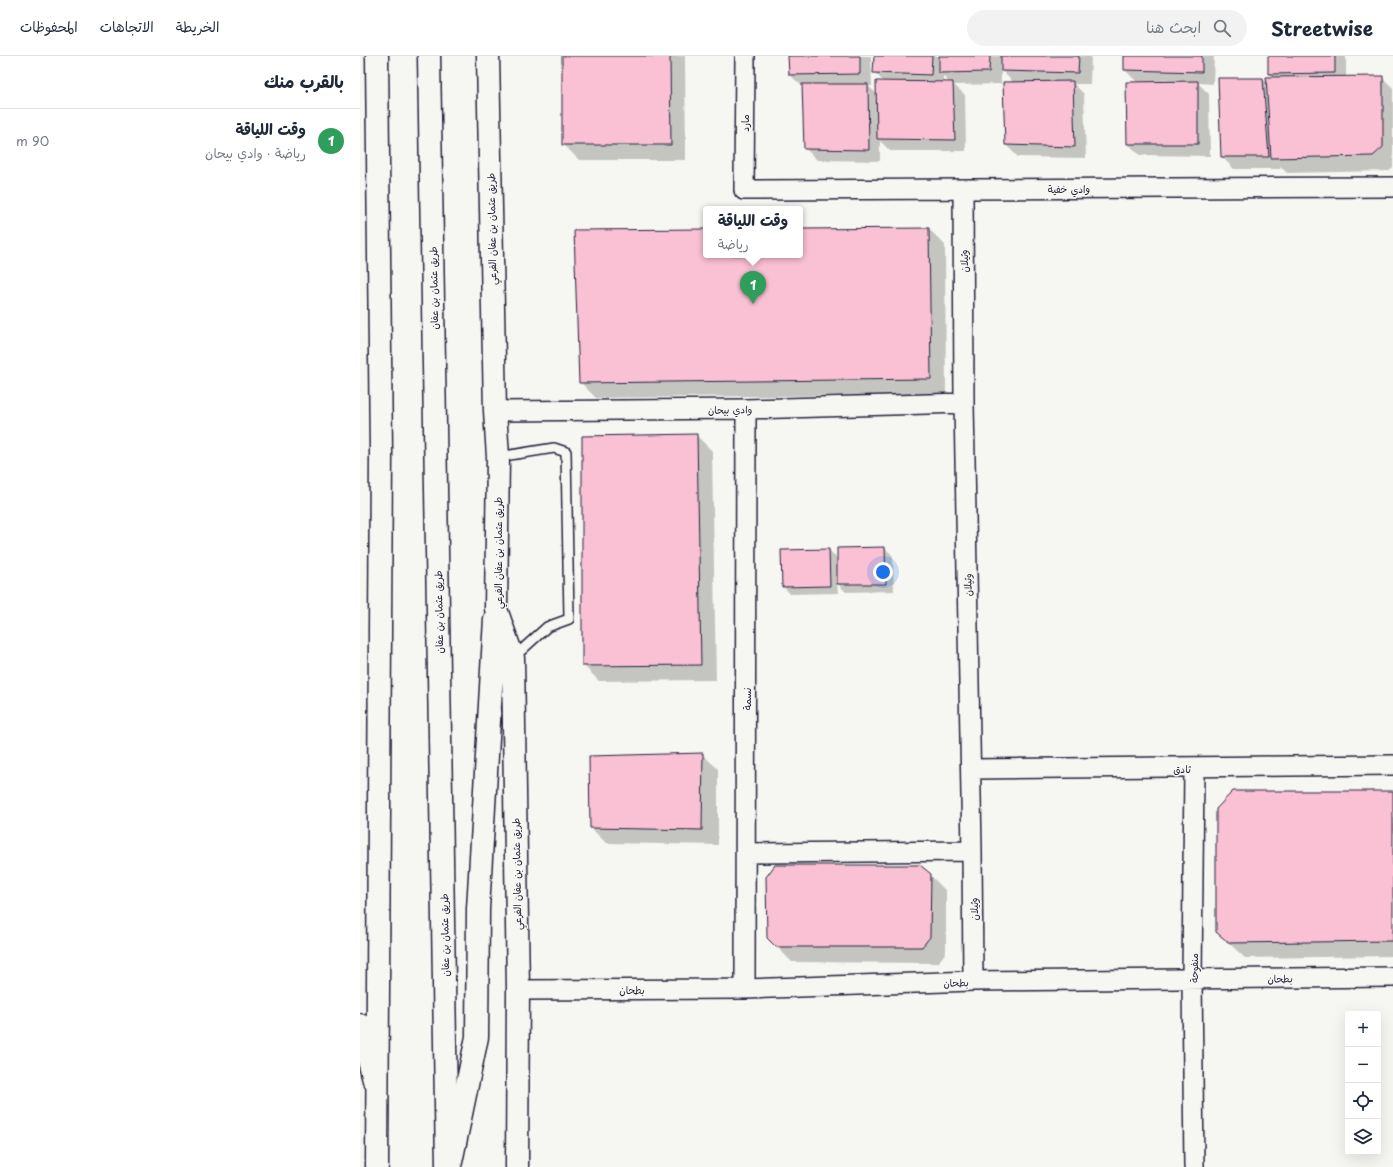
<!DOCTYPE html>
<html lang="ar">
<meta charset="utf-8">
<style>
body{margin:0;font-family:"Playpen Sans","Playpen Sans Arabic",sans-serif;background:#f2f2f3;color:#1f2937;direction:rtl}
.controls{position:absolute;right:12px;bottom:12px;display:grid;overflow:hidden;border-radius:4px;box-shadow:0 4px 16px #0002}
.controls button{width:36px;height:36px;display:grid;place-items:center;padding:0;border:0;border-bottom:1px solid #e0e1e3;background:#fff;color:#1f2937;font:20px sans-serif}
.you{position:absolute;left:523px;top:516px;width:14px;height:14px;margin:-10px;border:3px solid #fff;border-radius:50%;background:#1a73e8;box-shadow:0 0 0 6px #1a73e833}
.badge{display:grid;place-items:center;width:26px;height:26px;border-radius:50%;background:#1f6fb2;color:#fff;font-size:13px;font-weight:700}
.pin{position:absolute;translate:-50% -33px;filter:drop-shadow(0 1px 2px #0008)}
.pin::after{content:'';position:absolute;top:21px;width:14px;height:12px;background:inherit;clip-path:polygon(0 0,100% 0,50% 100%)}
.popup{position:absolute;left:343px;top:150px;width:100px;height:52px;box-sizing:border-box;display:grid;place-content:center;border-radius:4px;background:#fff;filter:drop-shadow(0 1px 3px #0005);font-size:13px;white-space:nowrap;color:#747a83}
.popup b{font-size:15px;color:#1f2937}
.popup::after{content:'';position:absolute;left:50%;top:100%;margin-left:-8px;border:8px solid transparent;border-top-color:#fff}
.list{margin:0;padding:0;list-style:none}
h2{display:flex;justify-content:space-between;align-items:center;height:52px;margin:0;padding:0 16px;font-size:17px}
h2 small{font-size:13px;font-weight:400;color:#747a83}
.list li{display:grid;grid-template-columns:26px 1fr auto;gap:12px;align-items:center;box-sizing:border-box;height:64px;padding:0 16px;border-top:1px solid #e0e1e3}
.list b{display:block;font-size:15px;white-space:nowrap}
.list p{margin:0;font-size:13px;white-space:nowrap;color:#747a83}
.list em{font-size:13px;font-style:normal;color:#747a83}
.icon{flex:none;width:22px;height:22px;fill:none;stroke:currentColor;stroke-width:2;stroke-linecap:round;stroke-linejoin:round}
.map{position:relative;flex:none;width:1033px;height:1111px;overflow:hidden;direction:ltr}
header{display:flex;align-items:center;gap:24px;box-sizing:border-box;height:56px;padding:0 20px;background:#fff;border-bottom:1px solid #e0e1e3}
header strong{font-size:19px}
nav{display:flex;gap:22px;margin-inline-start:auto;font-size:14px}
.search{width:280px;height:36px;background:#f2f2f3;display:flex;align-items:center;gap:10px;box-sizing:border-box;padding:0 14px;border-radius:22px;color:#747a83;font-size:15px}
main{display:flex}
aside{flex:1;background:#fff}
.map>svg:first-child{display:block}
.shadow{fill:#0003;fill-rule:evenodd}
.building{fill:#fac0d3;stroke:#22223b}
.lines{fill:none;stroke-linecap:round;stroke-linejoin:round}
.service-casing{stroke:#22223b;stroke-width:12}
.minor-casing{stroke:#22223b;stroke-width:22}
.tertiary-casing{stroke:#22223b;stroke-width:25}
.secondary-casing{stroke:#22223b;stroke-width:25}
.primary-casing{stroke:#22223b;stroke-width:25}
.service{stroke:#f6f6f2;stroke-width:9}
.minor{stroke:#f6f6f2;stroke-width:19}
.tertiary{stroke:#f6f6f2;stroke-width:22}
.secondary{stroke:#f6f6f2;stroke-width:22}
.primary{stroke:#f6f6f2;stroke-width:22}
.labels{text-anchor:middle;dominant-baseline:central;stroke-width:3;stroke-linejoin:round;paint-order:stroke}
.street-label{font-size:10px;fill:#22223b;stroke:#f6f6f2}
</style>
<header>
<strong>Streetwise</strong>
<div class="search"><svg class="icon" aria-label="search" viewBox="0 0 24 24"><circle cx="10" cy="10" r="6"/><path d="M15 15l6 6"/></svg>ابحث هنا</div>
<nav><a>الخريطة</a><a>الاتجاهات</a><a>المحفوظات</a></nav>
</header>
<main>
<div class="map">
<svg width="1033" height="1111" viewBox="0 0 1033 1111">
<rect width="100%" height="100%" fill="#f6f6f2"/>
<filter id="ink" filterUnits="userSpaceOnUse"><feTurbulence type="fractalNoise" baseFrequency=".025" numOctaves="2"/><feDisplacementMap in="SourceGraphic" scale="8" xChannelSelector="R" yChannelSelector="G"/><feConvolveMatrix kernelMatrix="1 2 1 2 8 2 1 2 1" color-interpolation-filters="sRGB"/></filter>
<g filter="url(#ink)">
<!-- shadow -->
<path class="shadow" d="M203,0h122l1,104h-107l-16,-16z
M429,0h82l1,30h-4l10,9 6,-13 -10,-10 1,-16h216l-1,28h-16l10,10 2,64 -68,-1 -12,-12 8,-62 -13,-13v14l-47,1 11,10 1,56h-76l-10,-10v20l-63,-1 -12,-12 -2,-61 -13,-12zM583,20l7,7h-7z
M765,0h89l-1,28 -15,-1 11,11 1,62 -70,-1 -12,-11 10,-61 -13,-13z
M909,0h77v21h36l11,11v79l-4,4 -102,2 -7,-7v3h-46l-12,-12 41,-78 4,5 6,-6 -4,-5z
M569,173l16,16 1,149 -350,4 -16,-16 126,-152v25h94v-25z
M336,379l16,16 4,229 -117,1 -16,-16z
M525,492l8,8 1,35 -48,1 -9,-9 1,10 -48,1 -7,-8 46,-36 9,9z
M342,698l16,15v76l-112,-2 -15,-15z
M1033,736v164l-148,2 -28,-26z
M570,819l16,16v61l-8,11 -146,-1 -24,-24z"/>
<!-- building -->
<path class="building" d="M202,0h108l1,89h-109z
M428,0h72v18l-71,1z
M514,0h58l-1,19 -58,-2z
M579,0h51l-1,16 -50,1z
M641,0h78l-1,17 -77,-2z
M764,0h78v16l-78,-2z
M908,0h67v17l-67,1z
M1023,20v71l-10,9 -102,2 -5,-81z
M858,22h45l6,79h-48z
M516,25l77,1 2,58 -78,-1z
M713,25l2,66 -70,-2 -2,-63z
M838,25v63h-71l-1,-62z
M442,28h66l1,66 -65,-1z
M569,172l2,151 -352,4 -5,-153 132,-1v26h94v-26z
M337,378l4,231 -119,1v-230z
M525,491l1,37h-49v-36z
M469,493l1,37 -48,1 -1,-37z
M343,697l-1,77 -112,-2 -1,-72z
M873,735h160v150l-164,2 -13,-11v-123z
M415,809h145l11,9 -1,63 -8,10h-146l-9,-9 -1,-61z"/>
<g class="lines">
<!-- service casing -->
<g class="service-casing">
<path id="service" d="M138,401l56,-9 12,4 3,167 -22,8 -33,30"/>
</g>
<!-- minor casing -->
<g class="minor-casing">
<path id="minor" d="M385,0l-1,134 649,-3
M603,133l1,214 8,448 1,130
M135,355l251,-2 218,-6
M611,713l422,-4
M386,797l226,-2
M385,933l1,-580
M158,934l227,-1 228,-8 420,-4
M834,1111l-2,-188 2,-211"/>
</g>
<!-- tertiary casing -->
<g class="tertiary-casing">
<path id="tertiary" d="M128,0l7,355 3,46 -2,152 17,49 5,332 -1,177
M91,1106l26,-125 1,-128 17,-290"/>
</g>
<!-- secondary casing -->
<g class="secondary-casing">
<path id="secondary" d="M0,969l14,55"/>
</g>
<!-- primary casing -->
<g class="primary-casing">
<path id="primary" d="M17,0l4,397 -4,714
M69,0l18,1111"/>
</g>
<!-- service -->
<use href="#service" class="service"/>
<!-- minor -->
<use href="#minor" class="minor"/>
<!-- tertiary -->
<use href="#tertiary" class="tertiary"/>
<!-- secondary -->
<use href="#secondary" class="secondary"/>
<!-- primary -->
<use href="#primary" class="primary"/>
</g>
</g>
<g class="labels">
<!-- street labels -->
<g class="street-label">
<text transform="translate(384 67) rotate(-90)">مارد</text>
<text x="709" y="132">وادي خفية</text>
<text transform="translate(131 173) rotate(-91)">طريق عثمان بن عفان الفرعي</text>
<text transform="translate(603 205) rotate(-90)">وثيلان</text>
<text transform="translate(73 232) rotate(-91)">طريق عثمان بن عفان</text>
<text transform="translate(370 353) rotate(-1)">وادي بيحان</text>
<text transform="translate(137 497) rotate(-90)">طريق عثمان بن عفان الفرعي</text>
<text transform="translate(607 529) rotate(-91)">وثيلان</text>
<text transform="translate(78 556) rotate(-91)">طريق عثمان بن عفان</text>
<text transform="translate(386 643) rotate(-90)">نسمة</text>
<text x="822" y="712">ثادق</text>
<text transform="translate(156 818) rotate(-91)">طريق عثمان بن عفان الفرعي</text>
<text transform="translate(613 853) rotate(-90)">وثيلان</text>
<text transform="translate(84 879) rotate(-91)">طريق عثمان بن عفان</text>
<text transform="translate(833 912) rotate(-90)">منفوحة</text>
<text transform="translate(920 922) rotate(-1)">بطحان</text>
<text transform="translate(596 926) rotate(-2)">بطحان</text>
<text x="272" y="933">بطحان</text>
</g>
</g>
</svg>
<div class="controls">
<button>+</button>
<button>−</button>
<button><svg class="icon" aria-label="locate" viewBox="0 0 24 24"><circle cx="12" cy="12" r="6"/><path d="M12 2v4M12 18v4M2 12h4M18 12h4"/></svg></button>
<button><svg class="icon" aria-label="layers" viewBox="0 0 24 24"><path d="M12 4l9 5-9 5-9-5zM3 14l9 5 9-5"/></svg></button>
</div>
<div class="you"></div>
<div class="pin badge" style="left:393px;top:248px;background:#2e9e5b">1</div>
<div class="popup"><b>وقت اللياقة</b>رياضة</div>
</div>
<aside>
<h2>بالقرب منك<small></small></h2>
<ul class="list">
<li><span class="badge" style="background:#2e9e5b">1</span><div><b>وقت اللياقة</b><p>رياضة · وادي بيحان</p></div><em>90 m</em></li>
</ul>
</aside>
</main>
